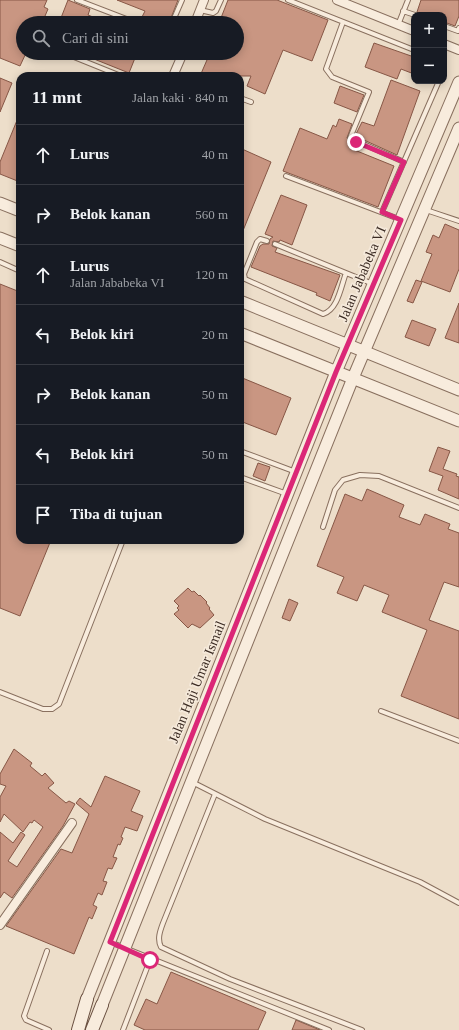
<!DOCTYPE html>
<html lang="id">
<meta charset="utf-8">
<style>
body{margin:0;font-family:Georgia,serif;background:#20242c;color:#f1f3f6}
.controls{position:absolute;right:12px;top:12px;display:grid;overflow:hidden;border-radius:8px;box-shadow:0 2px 10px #0003}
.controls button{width:36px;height:36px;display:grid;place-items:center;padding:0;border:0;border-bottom:1px solid #363941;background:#171b24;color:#f1f3f6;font:20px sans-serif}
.stop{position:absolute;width:12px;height:12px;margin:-9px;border:3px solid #db2777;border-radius:50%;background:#fff}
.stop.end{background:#db2777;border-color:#fff;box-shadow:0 1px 4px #0008}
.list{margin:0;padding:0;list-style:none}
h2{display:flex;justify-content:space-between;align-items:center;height:52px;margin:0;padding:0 16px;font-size:17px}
h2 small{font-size:13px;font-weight:400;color:#9ea1a6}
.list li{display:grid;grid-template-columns:26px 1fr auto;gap:12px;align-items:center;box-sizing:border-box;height:60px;padding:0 16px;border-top:1px solid #363941}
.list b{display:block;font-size:15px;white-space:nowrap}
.list p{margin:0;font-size:13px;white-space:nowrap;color:#9ea1a6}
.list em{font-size:13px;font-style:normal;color:#9ea1a6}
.icon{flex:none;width:22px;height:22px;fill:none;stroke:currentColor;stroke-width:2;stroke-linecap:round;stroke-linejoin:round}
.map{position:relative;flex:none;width:459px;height:1030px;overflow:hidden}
.search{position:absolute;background:#171b24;box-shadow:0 2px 10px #0003;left:16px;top:16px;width:228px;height:44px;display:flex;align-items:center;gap:10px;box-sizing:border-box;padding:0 14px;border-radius:22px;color:#9ea1a6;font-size:15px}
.panel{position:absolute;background:#171b24;box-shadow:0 2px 10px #0003;left:16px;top:72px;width:228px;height:472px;border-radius:12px}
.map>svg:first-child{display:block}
.building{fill:#c99682;stroke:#875746}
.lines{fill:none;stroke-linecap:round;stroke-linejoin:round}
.service-casing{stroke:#89705f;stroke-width:6}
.minor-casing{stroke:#89705f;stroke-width:10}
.tertiary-casing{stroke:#89705f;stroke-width:13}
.secondary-casing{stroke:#6b5142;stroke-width:14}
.service{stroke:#f8ecdd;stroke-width:4}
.minor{stroke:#f8ecdd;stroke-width:8}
.tertiary{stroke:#f8ecdd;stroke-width:11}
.secondary{stroke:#f8ecdd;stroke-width:12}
.route{stroke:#db2777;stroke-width:5}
.labels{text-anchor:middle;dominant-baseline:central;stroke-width:3.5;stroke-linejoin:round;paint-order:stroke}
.street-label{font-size:14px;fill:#3a2a22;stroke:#f5e9da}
</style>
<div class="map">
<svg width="459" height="1030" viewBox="0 0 459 1030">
<rect width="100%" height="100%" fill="#eddeca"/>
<!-- building -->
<path class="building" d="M0,0h47l-3,7 4,2 -6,14h-19v30h3l-6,13 -20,-8z
M68,0l22,9 -2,6 20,8h-49z
M117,0h61l-9,23h-12l-15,-6 3,-6z
M228,0h49l51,20 -16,41 -29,-11 -18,44 -18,-8 4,-10h-27l-6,-2 -1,2h-17l10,-23h27v-30h-18z
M421,0h38v16l-4,10 -11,-4v-7l-26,-2 -1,-1z
M374,43l40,14v17l-13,-5 -4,10 -32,-12z
M79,53h58l-8,20z
M0,78l12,5 -12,29z
M391,80l29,11 -23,64 -42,-19 7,-14 12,4z
M340,86l24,9 -7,17 -23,-9z
M20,113v69l-20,-8v-12z
M339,119l13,5 -5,14 7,6 -2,5 42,17 -16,41 -95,-36 17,-43 27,11 6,-14 3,2z
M242,149l29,13 -31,76v-85z
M281,195l26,10 -15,40 -12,-5 -1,2 -6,-1 -1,5 5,2 -2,4 65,23 -10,26 -14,-6 1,-2 -66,-26 9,-21 3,-2h6l1,-5 3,-2 -8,-3z
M445,224l14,6v39l-9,23 -29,-11 11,-27 -6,-2 7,-17 6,3z
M416,280l6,2 -9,21 -6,-2z
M0,284l20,8v248h31l-31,76 -20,-8z
M459,303v40l-14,-5z
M412,320l24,9 -7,17 -24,-9z
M240,377l51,21 -15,37 -36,-14z
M438,447l12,4 -7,18 14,5 -1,2 3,1v22l-21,-9 5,-14 -14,-5z
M258,463l12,4 -5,14 -12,-5z
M367,489l37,16 -5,12 21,8 5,-11 25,10 -2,5 11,4v54l-15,-5 -15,38 30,11v88l-58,-23 26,-66 -45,-18 7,-17 -25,-10 -7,16 -20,-8 7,-16 -27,-11 28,-72 17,7z
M188,588l4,4 2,-1 5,5 1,-1 7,7 -1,1 4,5 -1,1 5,6 -14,13 -8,-4 -4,4 -14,-14 5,-4 -2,-2 2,-2 -5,-5z
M289,599l9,4 -8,18 -8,-3z
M14,749l18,14 -2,3 12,10 3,-3 9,10 -6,5 18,15 3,-2 6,3 -12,22 -51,72 -8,-6 -4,6v-66l13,11 8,-11 4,3 -17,26 9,6 26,-40 -9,-7 -2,3 -2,-1 -7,10 -19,-18 -4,8v-25l6,-11 -6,-2v-10z
M105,776l35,15 -9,20 12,5 -6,15 -12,-4 -4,10 2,1 -3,7 -2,-1 -5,13 4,1 -5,11 -4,-1 -5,13 4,1 -5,13 -4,-2 -5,12 4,2 -5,12 -3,-2 -15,37 -68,-28 55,-77 11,4 17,-39 -13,-11 4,-5 11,9z
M171,972l95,40 -8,18h-113l-11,-5 12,-26 11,5z
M296,1020l24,10h-28z"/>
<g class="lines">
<!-- service casing -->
<g class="service-casing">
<path id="service" d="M77,0l60,23
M288,0l126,50
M200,10l13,3 3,-2 5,-11
M403,11l12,4
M343,22l-17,47 6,8 37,15 -19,46 54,24
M172,23l10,-23
M398,25l10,-25
M444,26l14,5 1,-3
M64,53l57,23
M240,98l11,4
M286,176l113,43
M426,210l33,11
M382,212l57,-131
M267,241l-7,-2 -3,3 -13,32 1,5 78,35c15,-4 18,-28 23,-41
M275,244l98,40
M0,262l20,9
M240,451l56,21
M240,477l47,17
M323,527l12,-37 8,-10 17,-5 19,1 80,32
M0,692l43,17h9l7,-5 64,-164
M381,711l78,30
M192,782l73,37 155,63 39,21
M215,794l-52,129c-3,8 -6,16 -2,24l69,32 132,51
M110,942l219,88
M47,951l-23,65 2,4 23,10
M123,1030l27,-70"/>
</g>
<!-- minor casing -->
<g class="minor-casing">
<path id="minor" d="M337,0l77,31
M195,23l9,-23
M444,44l15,6
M173,76l10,-23
M0,925l72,-102"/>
</g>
<!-- tertiary casing -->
<g class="tertiary-casing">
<path id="tertiary" d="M0,203l20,8
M0,238l20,8
M240,301l219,89
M240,333l219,88
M87,999l249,-627 123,-290
M102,1005l251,-627 106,-250"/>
</g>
<!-- secondary casing -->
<g class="secondary-casing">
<path id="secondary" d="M78,1030l9,-31
M92,1030l10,-25"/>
</g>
<!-- service -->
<use href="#service" class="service"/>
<!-- minor -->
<use href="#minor" class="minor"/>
<!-- tertiary -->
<use href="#tertiary" class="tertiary"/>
<!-- secondary -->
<use href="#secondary" class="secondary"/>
</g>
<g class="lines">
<!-- route -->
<path class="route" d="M150,960l-40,-18 226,-570 65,-152 -19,-8 22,-50 -48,-20"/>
</g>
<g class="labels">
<!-- street labels -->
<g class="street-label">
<text transform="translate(362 274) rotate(-67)">Jalan Jababeka VI</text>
<text transform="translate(197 682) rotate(-68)">Jalan Haji Umar Ismail</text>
</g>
</g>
</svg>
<div class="controls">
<button>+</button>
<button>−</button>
</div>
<div class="stop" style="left:150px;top:960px"></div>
<div class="stop end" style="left:356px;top:142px"></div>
<div class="search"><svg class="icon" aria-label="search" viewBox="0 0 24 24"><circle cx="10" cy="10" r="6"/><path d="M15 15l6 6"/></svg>Cari di sini</div>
<section class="panel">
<h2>11 mnt<small>Jalan kaki · 840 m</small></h2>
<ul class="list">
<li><svg class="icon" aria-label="ahead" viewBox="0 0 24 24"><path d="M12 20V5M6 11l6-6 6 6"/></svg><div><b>Lurus</b></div><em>40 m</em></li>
<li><svg class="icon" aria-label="right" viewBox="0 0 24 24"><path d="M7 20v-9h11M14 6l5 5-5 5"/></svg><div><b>Belok kanan</b></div><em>560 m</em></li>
<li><svg class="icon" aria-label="ahead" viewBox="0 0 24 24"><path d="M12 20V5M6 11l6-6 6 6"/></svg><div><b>Lurus</b><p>Jalan Jababeka VI</p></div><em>120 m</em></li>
<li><svg class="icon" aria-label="left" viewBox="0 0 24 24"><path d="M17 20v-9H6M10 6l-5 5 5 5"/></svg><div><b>Belok kiri</b></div><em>20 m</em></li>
<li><svg class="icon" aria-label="right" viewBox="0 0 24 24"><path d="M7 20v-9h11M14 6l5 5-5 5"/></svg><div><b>Belok kanan</b></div><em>50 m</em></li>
<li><svg class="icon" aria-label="left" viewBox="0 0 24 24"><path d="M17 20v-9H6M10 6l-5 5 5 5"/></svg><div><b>Belok kiri</b></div><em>50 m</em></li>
<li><svg class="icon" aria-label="arrive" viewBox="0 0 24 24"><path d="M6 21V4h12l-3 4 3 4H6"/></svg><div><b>Tiba di tujuan</b></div></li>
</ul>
</section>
</div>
